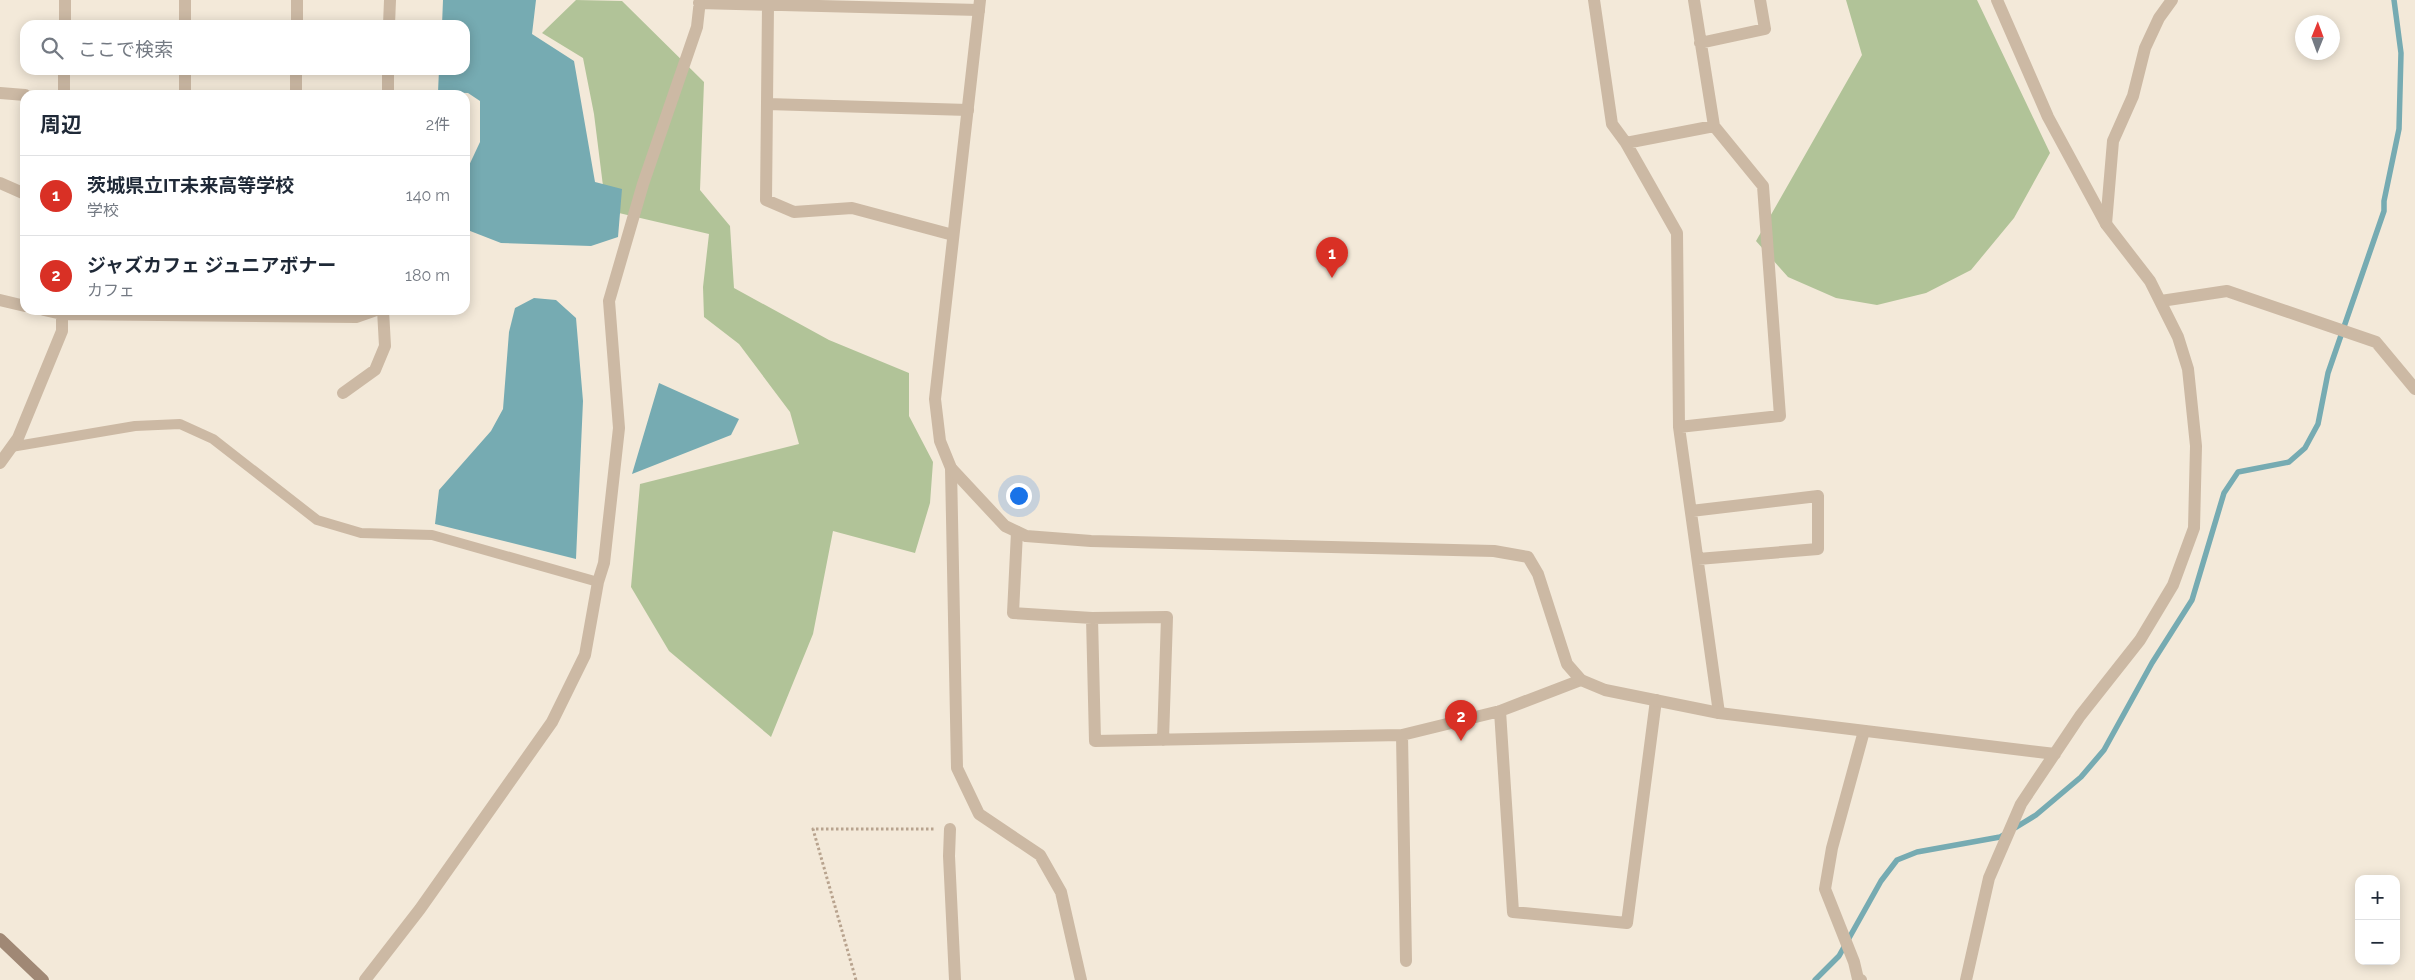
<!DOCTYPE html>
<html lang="ja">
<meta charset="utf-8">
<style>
body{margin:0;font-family:Raleway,"Noto Sans JP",sans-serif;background:#f6f6f7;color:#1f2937}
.controls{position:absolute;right:15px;bottom:15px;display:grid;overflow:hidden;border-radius:10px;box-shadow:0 2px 12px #0003}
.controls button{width:45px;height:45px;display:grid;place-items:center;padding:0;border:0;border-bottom:1px solid #e0e1e3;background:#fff;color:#1f2937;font:25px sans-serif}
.compass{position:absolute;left:2295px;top:15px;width:45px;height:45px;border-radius:50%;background:#fff;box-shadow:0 2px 12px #0003;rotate:1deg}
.you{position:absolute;left:1018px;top:495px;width:18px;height:18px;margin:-12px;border:4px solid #fff;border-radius:50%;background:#1a73e8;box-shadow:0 0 0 8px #1a73e833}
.badge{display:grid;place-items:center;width:32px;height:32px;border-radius:50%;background:#d93025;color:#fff;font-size:16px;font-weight:700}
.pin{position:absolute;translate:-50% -41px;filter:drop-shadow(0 1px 2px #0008)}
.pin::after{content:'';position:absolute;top:26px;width:18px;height:15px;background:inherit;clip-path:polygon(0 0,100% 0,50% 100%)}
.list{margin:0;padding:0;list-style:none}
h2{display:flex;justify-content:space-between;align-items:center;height:65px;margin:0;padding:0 20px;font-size:21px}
h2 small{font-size:16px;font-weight:400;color:#747a83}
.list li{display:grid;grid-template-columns:32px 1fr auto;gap:15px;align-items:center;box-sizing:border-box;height:80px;padding:0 20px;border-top:1px solid #e0e1e3}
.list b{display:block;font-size:19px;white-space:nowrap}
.list p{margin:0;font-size:16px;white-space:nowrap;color:#747a83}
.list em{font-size:16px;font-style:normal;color:#747a83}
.icon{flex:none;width:28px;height:28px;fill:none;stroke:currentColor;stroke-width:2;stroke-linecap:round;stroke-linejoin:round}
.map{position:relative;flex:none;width:2415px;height:980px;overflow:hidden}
.search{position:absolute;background:#fff;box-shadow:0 2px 12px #0003;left:20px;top:20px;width:450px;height:55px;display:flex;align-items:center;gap:12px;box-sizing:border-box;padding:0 18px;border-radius:15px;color:#747a83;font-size:19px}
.panel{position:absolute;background:#fff;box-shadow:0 2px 12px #0003;left:20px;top:90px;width:450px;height:225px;border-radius:15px}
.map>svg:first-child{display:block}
.green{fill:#b1c398}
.water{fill:#76abb2}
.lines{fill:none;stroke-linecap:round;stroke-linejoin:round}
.stream{stroke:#76abb2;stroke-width:5.5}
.path{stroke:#b8a38e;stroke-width:3;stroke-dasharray:2.5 2.5;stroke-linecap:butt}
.service{stroke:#ccb9a4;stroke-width:10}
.minor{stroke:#ccb9a4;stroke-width:12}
.tertiary{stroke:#ccb9a4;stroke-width:12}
.secondary{stroke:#a08875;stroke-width:12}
</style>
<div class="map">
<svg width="2415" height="980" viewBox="0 0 2415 980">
<rect width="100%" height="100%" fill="#f3e9d9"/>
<!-- green -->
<path class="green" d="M576,0l46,1 82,81 -4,108 30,36 4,62 95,52 80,33v43l24,46 -3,41 -15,50 -82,-22 -20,103 -42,103 -102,-86 -38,-64 9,-103 159,-40 -9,-32 -51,-68 -35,-27 -1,-30 6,-53 -103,-24 -12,-96 -11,-56 -41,-25z
M1846,0h131l73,153 -36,65 -43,52 -45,23 -49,12 -41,-7 -48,-21 -32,-36 106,-186z"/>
<!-- water -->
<path class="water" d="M443,0h93l-4,34 42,27 21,121 27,7 -4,48 -27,9 -90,-3 -36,-14v-55l15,-32v-41l-12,-8 -30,-1 1,-22h26v-45h-23z
M534,298l22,2 20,18 7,83 -7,158 -141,-35 4,-34 52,-59 12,-22 6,-77 6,-24z
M659,383l80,36 -8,16 -99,39z"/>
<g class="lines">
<!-- stream -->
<path class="stream" d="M1815,980l24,-24 42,-75 16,-21 20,-8 83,-15 36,-22 45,-38 23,-27 48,-87 40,-63 32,-107 14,-21 51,-10 16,-14 13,-24 10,-51 56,-162v-10l15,-72 2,-76 -7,-53"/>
<!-- path -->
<path class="path" d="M856,980l-43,-151h122"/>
<!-- service -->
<path class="service" d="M11,447l124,-21 45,-2 33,15 104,81 44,13 71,2 166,47"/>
<!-- minor -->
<path class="minor" d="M185,0v25
M1594,0l18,124 14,19 51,90 2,194 40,286
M699,3l280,7
M768,5l-2,195 28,12 58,-4 101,27
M65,25v-25
M297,25v-25
M389,25l1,-25
M1700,43l65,-14 -5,-29
M185,70v25
M0,93l25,2
M64,95v-25
M296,95v-25
M388,95v-25
M767,104l201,6
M1626,143l88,-17
M0,183l25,11
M2106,224l7,-83 20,-45 12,-48 14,-30 13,-18
M0,300l25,6
M2161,301l66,-10 149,51 39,47
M44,310l18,4 294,3 20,-7
M343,393l32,-23 10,-24 -2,-36
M1679,427l101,-11 -17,-230 -49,-60 -20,-126
M0,463l18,-25 44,-107v-21
M951,468l6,300 22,46 61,41 21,37 20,88
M1691,511l127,-15v53l-120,10
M1017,532l-4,81 79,5 75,-1 -4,123
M1092,618l3,123 307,-6 98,-24 81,-31
M1500,711l13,201 114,11 29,-223
M1402,735l4,226
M950,829l-1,27 6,124
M365,980l55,-71 132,-187 33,-67 13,-73 6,-19 15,-135 -10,-127 34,-117 54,-157 3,-27
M1861,980l-3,-1 -4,-17 -29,-73 7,-41 32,-117"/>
<!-- tertiary -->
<path class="tertiary" d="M980,0l-45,399 5,42 11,27 54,58 21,10 65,5 403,10 34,6 10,17 29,90 14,16 24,10 114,23 336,41
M1966,980l23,-102 32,-74 59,-88 60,-76 33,-55 21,-57 2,-82 -8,-77 -10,-32 -28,-56 -44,-57 -58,-107 -51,-117"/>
<!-- secondary -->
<path class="secondary" d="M0,939l43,41"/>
</g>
</svg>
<div class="controls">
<button>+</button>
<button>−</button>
</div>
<svg class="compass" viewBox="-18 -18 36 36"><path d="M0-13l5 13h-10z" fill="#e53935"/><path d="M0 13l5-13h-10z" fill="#747a83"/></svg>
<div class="you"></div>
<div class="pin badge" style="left:1332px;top:278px">1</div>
<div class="pin badge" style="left:1461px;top:741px">2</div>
<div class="search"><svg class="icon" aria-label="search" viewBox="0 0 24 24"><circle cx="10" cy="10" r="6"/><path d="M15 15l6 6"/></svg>ここで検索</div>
<section class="panel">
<h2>周辺<small>2件</small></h2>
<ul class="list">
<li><span class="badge">1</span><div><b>茨城県立IT未来高等学校</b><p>学校</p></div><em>140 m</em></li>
<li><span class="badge">2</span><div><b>ジャズカフェ ジュニアボナー</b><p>カフェ</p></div><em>180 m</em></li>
</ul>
</section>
</div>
